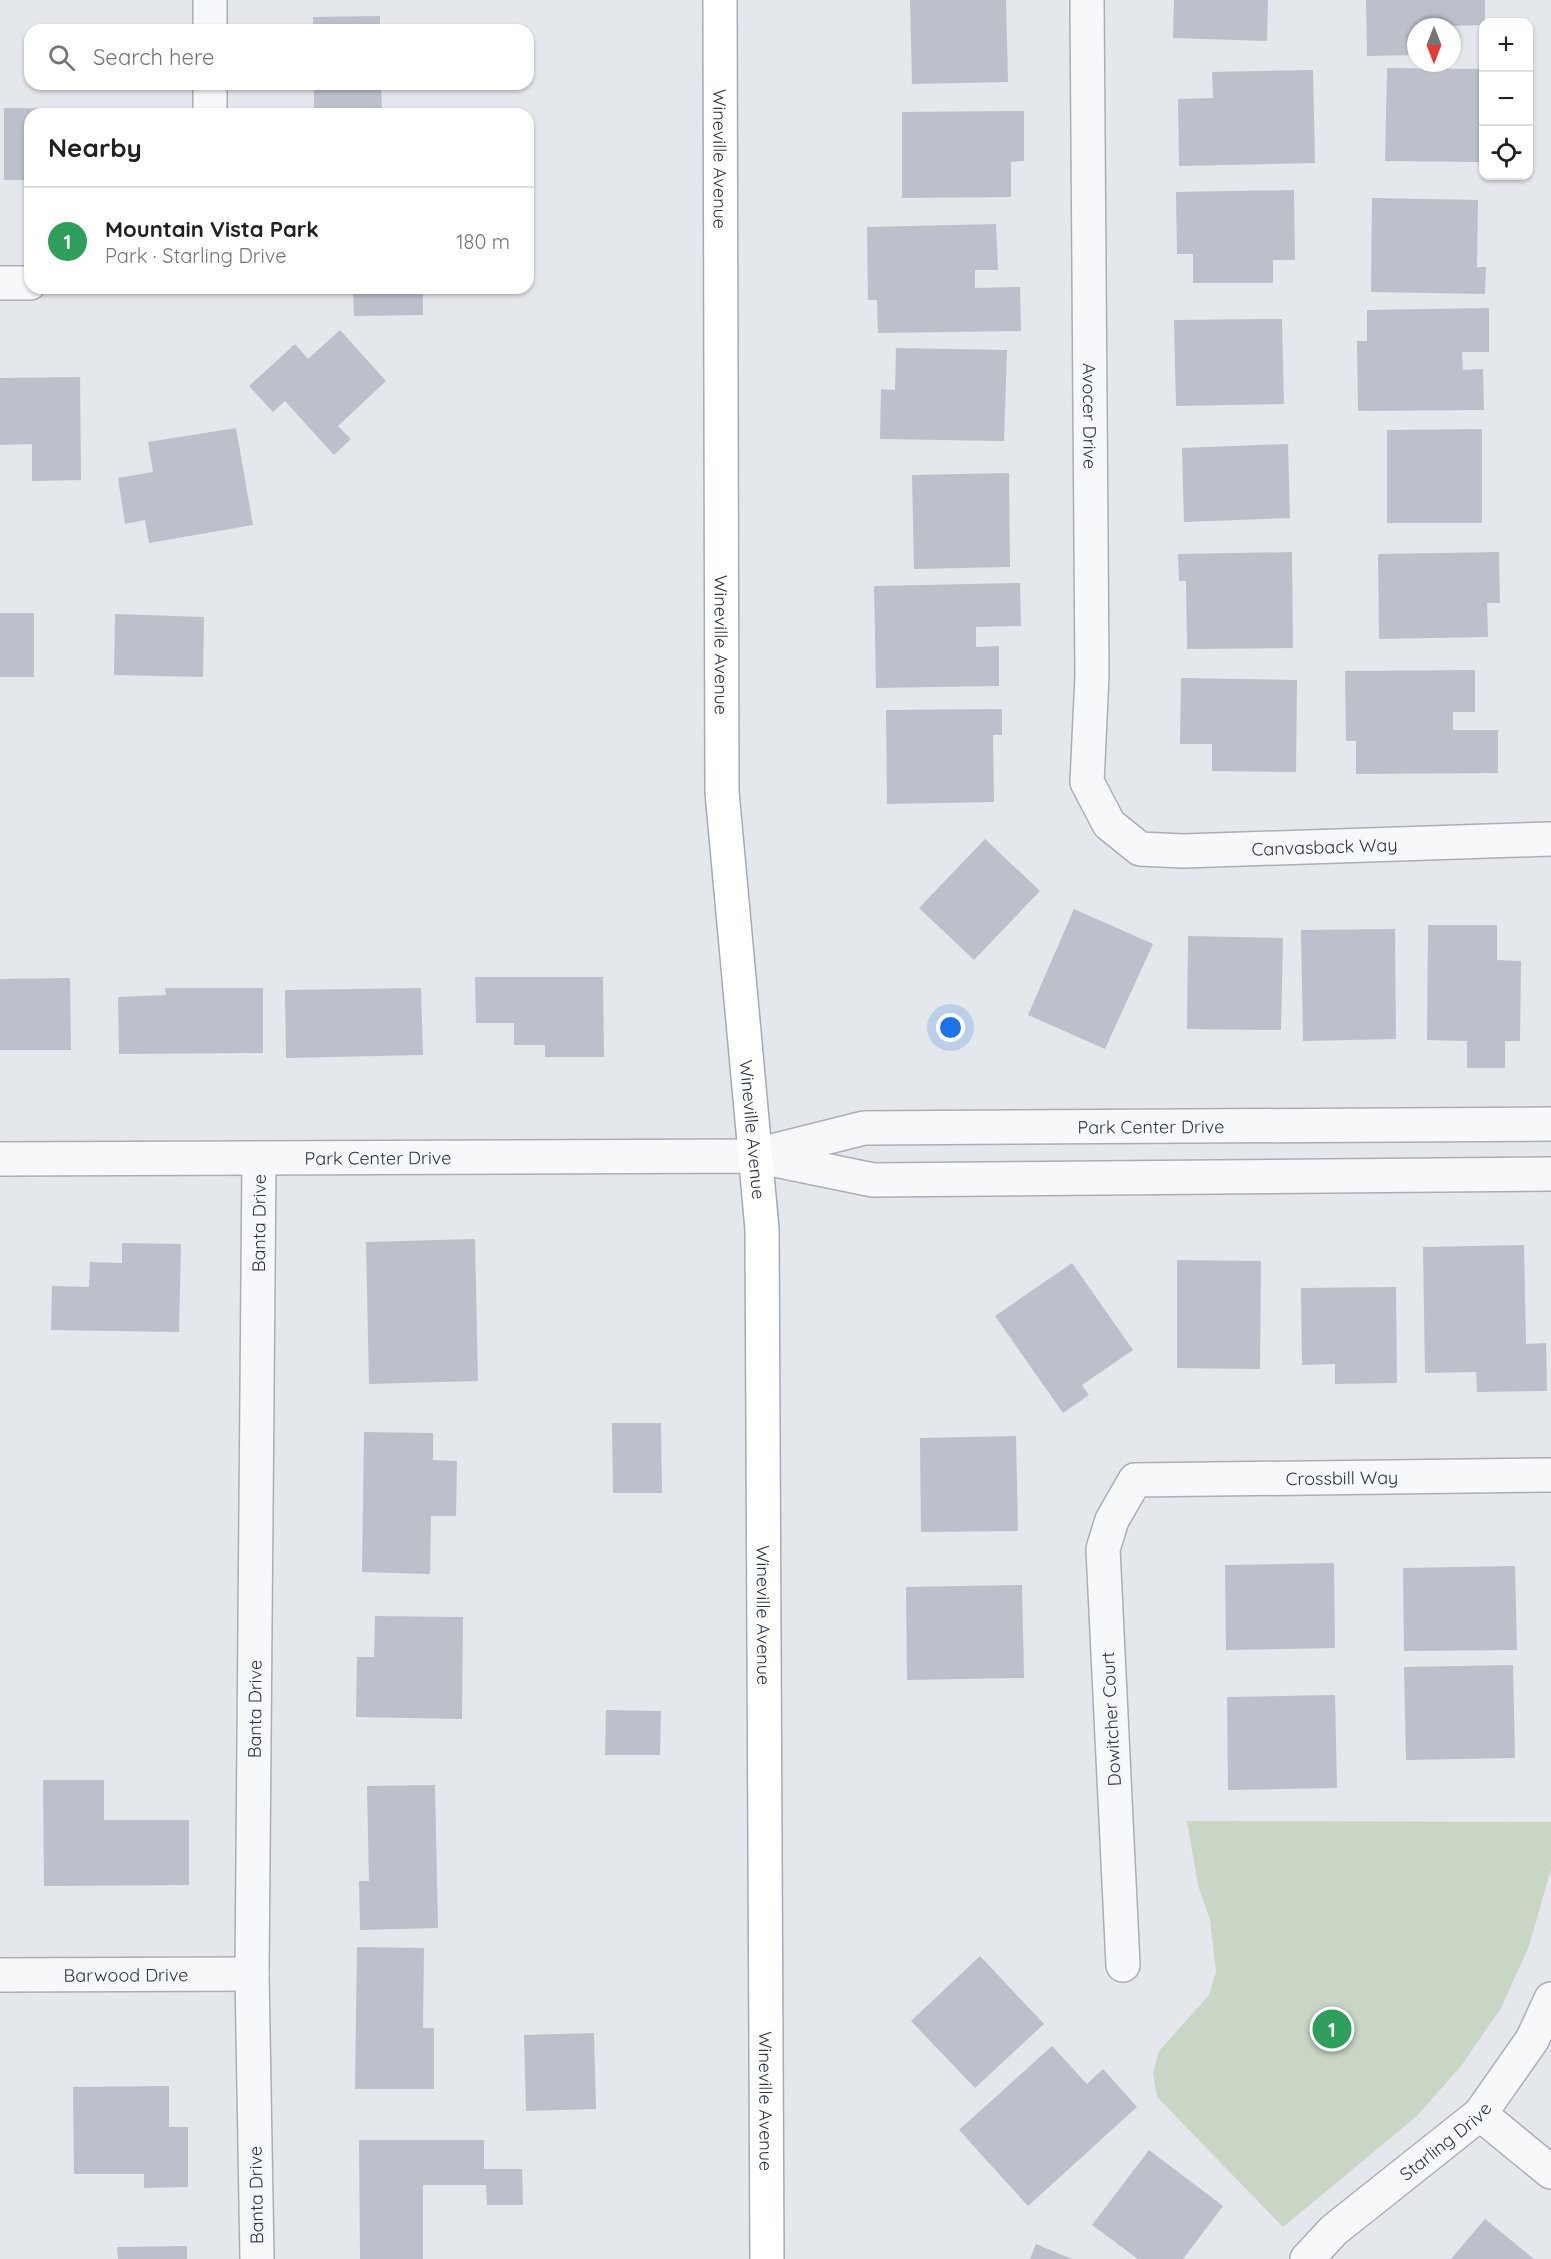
<!DOCTYPE html>
<meta charset="utf-8">
<style>
body{margin:0;font-family:Quicksand,sans-serif;background:#f2f2f2;color:#202124}
.controls{position:absolute;right:18px;top:18px;display:grid;overflow:hidden;border-radius:12px;box-shadow:0 2px 4px #0004}
.controls button{width:54px;height:54px;display:grid;place-items:center;padding:0;border:0;border-bottom:2px solid #e0e0e0;background:#fff;color:#202124;font:30px sans-serif}
.compass{position:absolute;left:1407px;top:18px;width:54px;height:54px;border-radius:50%;background:#fff;box-shadow:0 2px 4px #0004;rotate:180deg}
.you{position:absolute;left:951px;top:1028px;width:21px;height:21px;margin:-15px;border:4px solid #fff;border-radius:50%;background:#1a73e8;box-shadow:0 0 0 9px #1a73e833}
.badge{display:grid;place-items:center;width:39px;height:39px;border-radius:50%;background:#d1495b;color:#fff;font-size:20px;font-weight:700}
.pin{position:absolute;translate:-50% -50%;border:3px solid #fff;box-shadow:0 2px 6px #0006}
.list{margin:0;padding:0;list-style:none}
h2{display:flex;justify-content:space-between;align-items:center;height:78px;margin:0;padding:0 24px;font-size:26px}
h2 small{font-size:20px;font-weight:400;color:#757577}
.list li{display:grid;grid-template-columns:39px 1fr auto;gap:18px;align-items:center;box-sizing:border-box;height:108px;padding:0 24px;border-top:2px solid #e0e0e0}
.list b{display:block;font-size:22px;white-space:nowrap}
.list p{margin:0;font-size:20px;white-space:nowrap;color:#757577}
.list em{font-size:20px;font-style:normal;color:#757577}
.icon{flex:none;width:33px;height:33px;fill:none;stroke:currentColor;stroke-width:2;stroke-linecap:round;stroke-linejoin:round}
.map{position:relative;flex:none;width:1551px;height:2259px;overflow:hidden}
.search{position:absolute;background:#fff;box-shadow:0 2px 4px #0004;left:24px;top:24px;width:510px;height:66px;display:flex;align-items:center;gap:15px;box-sizing:border-box;padding:0 21px;border-radius:18px;color:#757577;font-size:22px}
.panel{position:absolute;background:#fff;box-shadow:0 2px 4px #0004;left:24px;top:108px;width:510px;height:186px;border-radius:18px}
.map>svg:first-child{display:block}
.green{fill:#c9d6c5}
.building{fill:#bbc0ca}
.lines{fill:none;stroke-linecap:round;stroke-linejoin:round}
.minor-casing{stroke:#a9aeb7;stroke-width:36}
.major-casing{stroke:#a3abb8;stroke-width:36}
.minor{stroke:#f7f8fa;stroke-width:33}
.major{stroke:#fff;stroke-width:33}
.labels{text-anchor:middle;dominant-baseline:central;stroke-width:6;stroke-linejoin:round;paint-order:stroke}
.street-label{font-size:18px;fill:#2b3445;stroke:#f4f6f9}
</style>
<div class="map">
<svg width="1551" height="2259" viewBox="0 0 1551 2259">
<rect width="100%" height="100%" fill="#e4e7ec"/>
<!-- green -->
<path class="green" d="M1187,1821l364,1v47l-22,77 -28,62 -40,58 -44,50 -134,111 -126,-130 -4,-24 6,-22 50,-56 7,-23 -6,-52 -12,-35z"/>
<!-- building -->
<path class="building" d="M910,0h96l2,82 -96,2z
M1174,0h94l-1,41 -94,-3z
M1366,0h119v22l-1,3 -68,2v28l-49,1z
M380,16v14h-67v-13z
M1387,68l93,1 -1,93 -94,-1z
M1313,70l2,93 -136,3 -1,-67 35,-1 -1,-26z
M314,84h67l1,30h-68z
M4,108l143,1v5h-117v66h-26z
M1024,111v50l-13,1v35l-109,1v-86z
M1294,190l1,70h-22v23h-80v-29h-16l-1,-62z
M1372,198l106,2 -1,67h9l-1,27 -114,-2z
M996,224l2,46h-23v18l45,-1 1,44 -143,2 -1,-33h-9l-1,-73z
M353,288h70v27l-69,1z
M1489,308v44h-27l1,18 20,-1 1,41 -126,1 -1,-70h10v-31z
M1282,319l2,85 -108,2 -2,-86z
M340,330l46,51 -48,45 13,13 -17,16 -49,-54 -12,11 -24,-26 46,-42 13,15z
M896,348l111,2 -3,91 -124,-2 1,-50 14,1z
M80,377l1,103 -49,1v-37l-32,1v-67z
M236,428l17,97 -104,18 -4,-23 -20,4 -7,-46 35,-6 -5,-30z
M1482,429v94h-95v-93z
M1288,444l2,74 -106,4 -2,-74z
M1009,473l1,94 -96,2 -2,-94z
M1292,552l1,96 -106,1 -1,-68h-7l-1,-27z
M1499,552l1,51h-13l1,34 -109,2 -1,-85z
M1020,583l1,43 -45,1v20l23,-1v40l-123,2 -2,-102z
M0,613h34v64h-34z
M115,614l89,3 -1,60 -89,-2z
M1475,670v42h-22v18h45v43l-142,1v-33h-10l-1,-70z
M1181,678l116,2 -1,92 -84,-1v-27h-32z
M1002,709v26h-9l1,67 -107,2 -1,-94z
M985,839l55,52 -66,69 -55,-52z
M1074,909l79,35 -48,105 -77,-34z
M1428,925h69v35l24,1 -1,80h-15v27h-38v-27l-40,-1z
M1395,929l1,110 -93,2 -2,-111z
M1188,936l95,2 -2,92 -94,-1z
M475,977h128l1,80h-59v-12h-31v-22h-38z
M70,978l1,72h-71v-71z
M165,988h98v65l-144,1 -1,-57 48,-2z
M421,988l2,67 -137,3 -1,-68z
M475,1239l3,142 -109,3 -3,-142z
M122,1243l59,1 -2,88 -128,-2 1,-44 37,1 1,-25 32,1z
M1524,1245l2,99 20,-1 1,48 -70,1 -1,-20 -51,1 -2,-126z
M1177,1260l84,1 -1,108 -83,-1z
M1072,1263l61,87 -51,35 7,10 -26,18 -68,-97z
M1396,1287l1,96 -62,1v-20l-33,1 -1,-77z
M612,1423h49l1,70h-49z
M364,1432l69,1v27l24,1 -1,55h-25l-1,58 -68,-2z
M1016,1436l2,95 -97,1 -1,-94z
M1334,1563l1,85 -109,2 -1,-85z
M1515,1566l2,84 -113,1 -1,-83z
M1022,1585l2,93 -117,2 -1,-93z
M375,1616l88,1 -1,102 -106,-2 1,-60h17z
M1513,1665l2,93 -109,2 -2,-93z
M1335,1695l2,93 -109,2 -1,-93z
M606,1710l55,1 -1,44h-55z
M43,1780h61v40h85v65l-145,1z
M435,1785l3,143 -78,2 -1,-49h10l-2,-95z
M357,1947l67,1 -1,80h11v61h-79z
M980,1956l64,68 -69,64 -64,-67z
M594,2033l2,76 -70,2 -2,-76z
M1052,2046l35,38 16,-15 34,38 -109,99 -69,-76z
M169,2086v41h19v60l-44,1v-14h-70l-1,-87z
M359,2140h125v29h38l1,36h-36l-1,-20h-63v74h-63z
M1149,2150l74,56 -40,53h-45l-46,-34z
M1485,2219l49,40h-83z
M1036,2244l36,15h-42z
M187,2246v13h-69l-1,-12z"/>
<g class="lines">
<!-- minor casing -->
<g class="minor-casing">
<g id="minor">
<path id="s1" d="M1087,0l5,676 -5,106 22,42 31,25 43,2 368,-12"/>
<path d="M210,30v-30"/>
<path d="M210,114v-30"/>
<path d="M0,283h30"/>
<path id="s2" d="M764,1153l100,-25 687,-4"/>
<path id="s3" d="M0,1159l755,-3 118,24 678,-6"/>
<path id="s4" d="M1123,1965l-20,-416 9,-29 23,-40 416,-5"/>
<path id="s5" d="M0,1975l252,-1"/>
<path d="M1480,2114l71,58"/>
<path id="s6" d="M257,2259l-5,-285 7,-815"/>
<path id="s7" d="M1307,2259l27,-29 146,-116 52,-74 19,-41"/>
</g>
</g>
<!-- major casing -->
<g class="major-casing">
<g id="major">
<path id="s8" d="M720,0l2,792 40,437 5,1030"/>
</g>
</g>
<!-- minor -->
<use href="#minor" class="minor"/>
<!-- major -->
<use href="#major" class="major"/>
</g>
<g class="labels">
<!-- street labels -->
<g class="street-label">
<text stroke="none"><textPath href="#s8" startOffset="159">Wineville Avenue</textPath></text>
<text stroke="none"><textPath href="#s1" startOffset="416">Avocer Drive</textPath></text>
<text stroke="none"><textPath href="#s8" startOffset="645">Wineville Avenue</textPath></text>
<text stroke="none"><textPath href="#s1" startOffset="1054">Canvasback Way</textPath></text>
<text stroke="none"><textPath href="#s2" startOffset="390">Park Center Drive</textPath></text>
<text stroke="none"><textPath href="#s8" startOffset="1131">Wineville Avenue</textPath></text>
<text stroke="none"><textPath href="#s3" startOffset="378">Park Center Drive</textPath></text>
<text stroke="none"><textPath href="#s6" startOffset="1036">Banta Drive</textPath></text>
<text stroke="none"><textPath href="#s4" startOffset="700">Crossbill Way</textPath></text>
<text stroke="none"><textPath href="#s8" startOffset="1617">Wineville Avenue</textPath></text>
<text stroke="none"><textPath href="#s6" startOffset="550">Banta Drive</textPath></text>
<text transform="translate(1111 1719) rotate(-93)">Dowitcher Court</text>
<text stroke="none"><textPath href="#s5" startOffset="126">Barwood Drive</textPath></text>
<text stroke="none"><textPath href="#s8" startOffset="2103">Wineville Avenue</textPath></text>
<text stroke="none"><textPath href="#s7" startOffset="182">Starling Drive</textPath></text>
<text transform="translate(256 2195) rotate(-91)">Banta Drive</text>
</g>
</g>
</svg>
<div class="controls">
<button>+</button>
<button>−</button>
<button><svg class="icon" aria-label="locate" viewBox="0 0 24 24"><circle cx="12" cy="12" r="6"/><path d="M12 2v4M12 18v4M2 12h4M18 12h4"/></svg></button>
</div>
<svg class="compass" viewBox="-18 -18 36 36"><path d="M0-13l5 13h-10z" fill="#e53935"/><path d="M0 13l5-13h-10z" fill="#757577"/></svg>
<div class="you"></div>
<div class="pin badge" style="left:1332px;top:2029px;background:#2e9e5b">1</div>
<div class="search"><svg class="icon" aria-label="search" viewBox="0 0 24 24"><circle cx="10" cy="10" r="6"/><path d="M15 15l6 6"/></svg>Search here</div>
<section class="panel">
<h2>Nearby<small></small></h2>
<ul class="list">
<li><span class="badge" style="background:#2e9e5b">1</span><div><b>Mountain Vista Park</b><p>Park · Starling Drive</p></div><em>180 m</em></li>
</ul>
</section>
</div>
